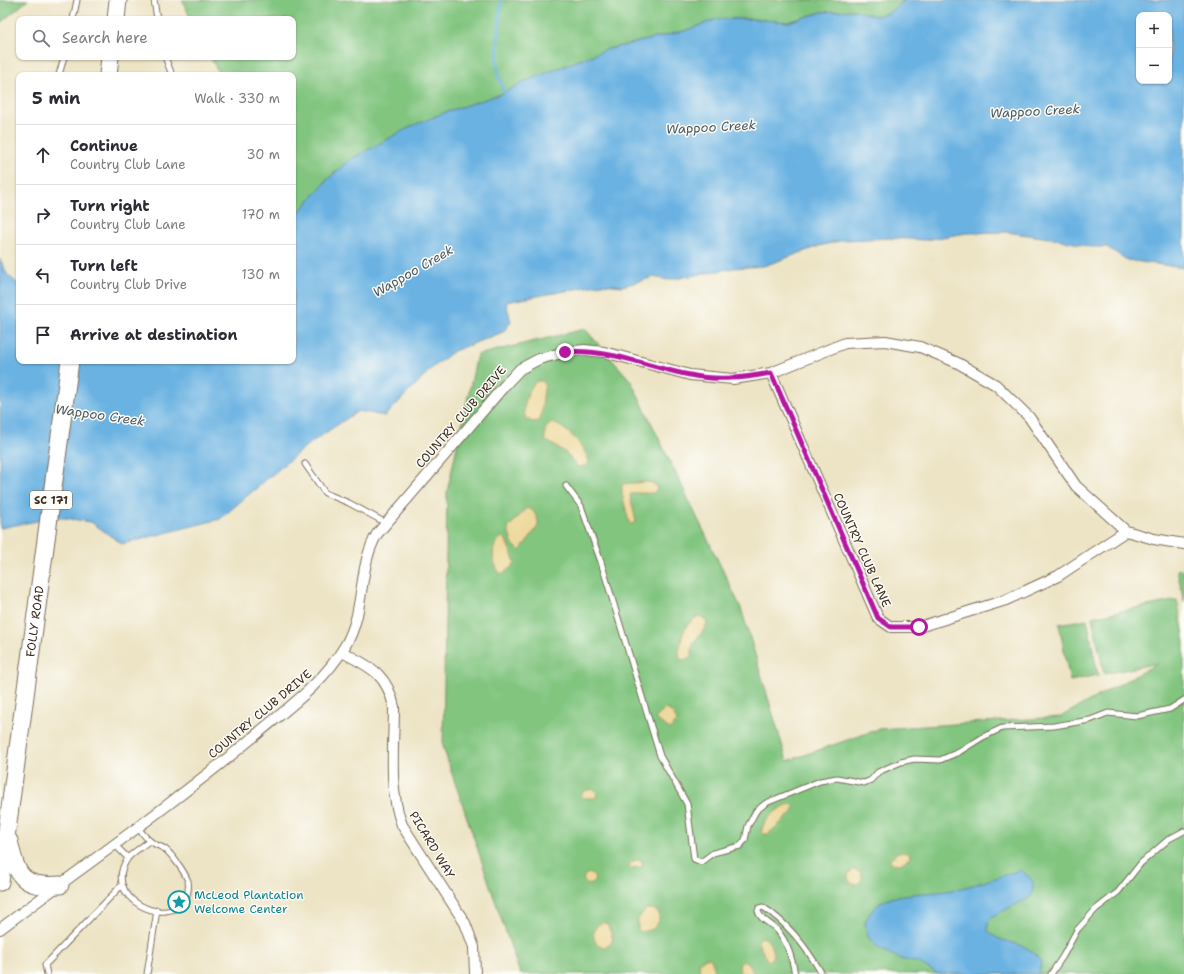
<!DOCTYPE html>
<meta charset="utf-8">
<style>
body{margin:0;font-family:"Shantell Sans",sans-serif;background:#f7f7f7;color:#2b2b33}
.controls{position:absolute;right:12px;top:12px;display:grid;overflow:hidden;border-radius:8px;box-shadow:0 1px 3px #0004}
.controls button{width:36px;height:36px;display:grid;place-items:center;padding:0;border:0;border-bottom:1px solid #e1e1e2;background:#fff;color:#2b2b33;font:20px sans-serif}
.stop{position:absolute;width:12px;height:12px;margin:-9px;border:3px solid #b5179e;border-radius:50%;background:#fff}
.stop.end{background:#b5179e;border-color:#fff;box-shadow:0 1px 4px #0008}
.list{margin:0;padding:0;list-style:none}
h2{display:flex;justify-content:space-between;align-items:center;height:52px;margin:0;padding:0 16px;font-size:17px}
h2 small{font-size:13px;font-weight:400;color:#7c7c81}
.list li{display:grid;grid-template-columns:26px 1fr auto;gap:12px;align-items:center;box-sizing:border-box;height:60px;padding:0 16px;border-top:1px solid #e1e1e2}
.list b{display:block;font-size:15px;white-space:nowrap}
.list p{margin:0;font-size:13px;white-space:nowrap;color:#7c7c81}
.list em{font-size:13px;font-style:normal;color:#7c7c81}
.icon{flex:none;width:22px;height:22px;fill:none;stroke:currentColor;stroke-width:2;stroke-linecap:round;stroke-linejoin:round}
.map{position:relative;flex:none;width:1184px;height:974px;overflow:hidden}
.search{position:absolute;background:#fff;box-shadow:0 1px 3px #0004;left:16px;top:16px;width:280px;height:44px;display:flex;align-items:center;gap:10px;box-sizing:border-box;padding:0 14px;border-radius:8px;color:#7c7c81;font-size:15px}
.panel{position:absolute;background:#fff;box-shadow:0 1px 3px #0004;left:16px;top:72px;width:280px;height:292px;border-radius:8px}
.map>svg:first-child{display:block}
.green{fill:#81c57f;stroke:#5e784e}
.sand{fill:#eeda9e;stroke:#94825e}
.water{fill:#6bb2e2;stroke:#536e80;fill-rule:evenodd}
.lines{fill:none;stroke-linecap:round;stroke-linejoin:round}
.stream{stroke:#6bb2e2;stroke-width:3}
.service-casing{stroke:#796b58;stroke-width:7}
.minor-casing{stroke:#796b58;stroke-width:12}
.primary-casing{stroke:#796b58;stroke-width:19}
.service{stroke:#fff;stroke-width:5}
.minor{stroke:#fff;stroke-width:10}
.primary{stroke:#fff;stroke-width:17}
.route{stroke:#b5179e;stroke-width:5}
.labels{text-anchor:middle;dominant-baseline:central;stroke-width:3;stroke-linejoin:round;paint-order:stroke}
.shield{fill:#fdfcf7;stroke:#75695f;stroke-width:1}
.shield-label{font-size:11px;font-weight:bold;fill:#3b2a1e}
.street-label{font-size:12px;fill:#3b2a1e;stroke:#fdfcf7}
.culture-label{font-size:12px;fill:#0d838f;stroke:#fdfcf7;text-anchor:start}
.water-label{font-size:13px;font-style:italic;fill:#4c5a63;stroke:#fdfcf7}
</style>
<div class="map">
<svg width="1184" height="974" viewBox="0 0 1184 974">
<rect width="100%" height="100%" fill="#fdfcf7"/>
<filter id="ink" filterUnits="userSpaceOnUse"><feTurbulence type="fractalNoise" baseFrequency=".025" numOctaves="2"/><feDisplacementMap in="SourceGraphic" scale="8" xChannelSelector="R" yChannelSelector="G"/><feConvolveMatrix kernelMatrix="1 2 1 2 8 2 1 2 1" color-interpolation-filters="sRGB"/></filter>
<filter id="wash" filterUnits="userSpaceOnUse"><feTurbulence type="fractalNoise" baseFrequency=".012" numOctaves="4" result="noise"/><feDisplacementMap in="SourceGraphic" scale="16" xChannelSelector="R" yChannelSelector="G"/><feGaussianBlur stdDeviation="0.9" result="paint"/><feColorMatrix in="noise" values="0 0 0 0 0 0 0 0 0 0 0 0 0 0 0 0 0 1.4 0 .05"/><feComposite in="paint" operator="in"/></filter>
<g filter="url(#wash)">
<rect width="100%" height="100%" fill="#ede4c5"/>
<!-- green -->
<path class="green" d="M0,0h28l-28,23z
M182,0h723l-17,14 -12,2 -22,-6 -32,2 -34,10 -37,-3h-34l-33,12 -79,19 -82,32 -19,11 -58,19 -97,48 -20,18 -36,41v-144h-73l-10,-18h83v-38h-102z
M585,329l46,52 110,227 46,153 92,-32 181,-12 98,-54 -54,11 -12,-57 85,-17 7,35v339h-664l-77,-227 4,-255 30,-137z
M1184,569v33l-7,-32z
M1087,619l11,56 -28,6 -11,-57z"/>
<!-- sand -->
<path class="sand" d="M537,381h6l2,4c-3,10 -2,30 -6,36l-6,1 -7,-3c-5,-9 2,-32 11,-38z
M550,423c13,0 38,26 38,39l-3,4 -7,1 -13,-15 -20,-12v-10z
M645,482l8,1 4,5 -3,5h-22l-2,2 6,27 -5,2 -2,-2 -7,-28v-10z
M527,508c7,1 12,11 11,18l-18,25 -8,-8 -4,-15z
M502,537l3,1 10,24 -3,5 -11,7c-10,-11 -11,-29 1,-37z
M699,616l3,1 5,6c-5,14 -17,15 -15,33l-5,3 -5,1c-4,-5 -3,-7 -2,-12 2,-15 5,-25 19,-32z
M665,709l7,3 5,9 -7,8 -15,-10z
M592,789l5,3 -1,6h-14v-6z
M790,804l5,2 -3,7 -24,21h-6c-3,-12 17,-27 28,-30z
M898,852l11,1 1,5 -10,6 -10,-1v-4z
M635,860h6l2,3 -1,4 -12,1 -1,-4z
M848 877a7 7 0 1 1 14 0a7 7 0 1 1-14 0Z
M583.5 879a5.5 5.5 0 1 1 11 0a5.5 5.5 0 1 1-11 0Z
M646,909h7l6,4v8l-6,8 -13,3 -2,-3v-10z
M603,922l5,3 5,14 -3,6 -7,2 -7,-4c-5,-9 -2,-17 7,-21z
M763,937c7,3 10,13 10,20l-4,4c-4,-2 -8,-14 -11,-18l1,-5z
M706,958h4l4,8v8l-14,-1 -1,-11z
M743,961l4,1 7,12h-14l-1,-9z"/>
<!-- water -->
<path class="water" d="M905,0h279v268l-57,-8 -20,-13h-16l-34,-8 -51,-7 -39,1 -43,7 -33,-2 -47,2 -25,6 -55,20 -30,2 -66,12 -14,-3 -31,9 -21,-2 -96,18 5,20 -8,10 -49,19 -22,17 -47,48 -27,-5 -52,35 -86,73 -98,25 -31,-22 -33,-5 -58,11v-269l7,15 12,11v76h274v-142l36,-41 20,-18 63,-34 34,-14 58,-19 19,-11 82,-32 79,-19 33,-12h34l37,3 34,-10 32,-2 22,6 12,-3zM1139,15h30v66h-30z
M1021,870l12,11v10l-2,6 -38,19 -5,6v9c12,15 41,8 53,31l-2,12h-101l-19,-11 -19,-4 -22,-11 -10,-11 -3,-15c5,-10 10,-17 21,-22 19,-8 40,-6 60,-9 26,-4 50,-14 75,-21z"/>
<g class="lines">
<!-- stream -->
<path class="stream" d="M501,0l-4,57 1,16 6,20"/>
</g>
</g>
<g filter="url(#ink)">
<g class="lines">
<!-- service casing -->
<g class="service-casing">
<path id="service" d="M154,0l3,19
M73,19l4,-19
M165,57l7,18
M59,75l5,-18
M305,464l20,29 24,10 37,20
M566,486l15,20 20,56 59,194 27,48 7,55 7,3 12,-9 27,-7 5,-6 3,-14 8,-15 10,-8 54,-22 17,-3 27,5 7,-3 7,-8 23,-10 13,-3 26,1 19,-8 24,-15 19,-9 52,-2 36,-6 18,-7 29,3 33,-7 14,-9
M137,827c4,4 7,9 12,13 4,4 11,6 16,9 8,7 19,22 23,32 1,6 0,13 -3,18 -18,31 -85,-2 -57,-41 5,-6 15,-12 21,-17
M114,844l14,14
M47,974l-2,-9 76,-79
M147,974l10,-64
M795,974c-3,-15 -7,-31 -18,-44 -6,-7 -17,-10 -19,-19l1,-3 4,-1c26,17 44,41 59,67
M1051,974l12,-18 14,-26 19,-21 22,-17 23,-29 28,-24 15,-8"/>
</g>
<!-- minor casing -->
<g class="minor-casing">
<path id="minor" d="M771,373l107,245 13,9h28l87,-27 52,-24 68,-45
M342,652c28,15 45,21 52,55 0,39 -6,81 8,118l63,98 9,24 1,27
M0,929c84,-63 170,-123 251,-190 34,-29 71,-54 94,-93 21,-34 12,-78 32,-112l128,-149 15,-16 19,-10 26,-7 19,-2 20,2 86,23 43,4 38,-6 74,-30 40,-2 35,6 38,16 38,22 33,32 47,69 50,45 28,8 30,5"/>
</g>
<!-- primary casing -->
<g class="primary-casing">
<g id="primary">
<path d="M116,19l2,-19"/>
<path d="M108,75l2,-18"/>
<path d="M9,841c8,35 12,47 51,44"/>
<path id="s1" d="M0,882l70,-521"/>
</g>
</g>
<!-- service -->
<use href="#service" class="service"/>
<!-- minor -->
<use href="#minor" class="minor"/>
<!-- primary -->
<use href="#primary" class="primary"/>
</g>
</g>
<g class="lines" filter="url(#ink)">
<!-- route -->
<path class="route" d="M565,352c44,-4 82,15 125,23 27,6 54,3 81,-2l107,245 13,9h28"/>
</g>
<!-- icons -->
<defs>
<g id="sight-ring" transform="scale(1.15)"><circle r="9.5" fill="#fdfcf7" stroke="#0f9aa8" stroke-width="1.5"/><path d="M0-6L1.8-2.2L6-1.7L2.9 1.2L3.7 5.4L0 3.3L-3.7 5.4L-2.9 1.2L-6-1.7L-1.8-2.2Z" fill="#0f9aa8"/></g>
</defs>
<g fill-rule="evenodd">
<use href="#sight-ring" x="179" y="902"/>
</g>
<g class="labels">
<!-- shield labels -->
<rect class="shield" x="30" y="491" width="42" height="18" rx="3"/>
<g class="shield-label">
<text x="51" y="500">SC 171</text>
</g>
<!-- street labels -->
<g class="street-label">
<text transform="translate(461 417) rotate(-49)">COUNTRY CLUB DRIVE</text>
<text transform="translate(862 550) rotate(66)">COUNTRY CLUB LANE</text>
<text stroke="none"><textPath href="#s1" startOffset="263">FOLLY ROAD</textPath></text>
<text transform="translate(260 714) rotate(-40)">COUNTRY CLUB DRIVE</text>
<text transform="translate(432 845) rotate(59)">PICARD WAY</text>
</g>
<!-- culture labels -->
<g class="culture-label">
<text x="194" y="895">McLeod Plantation<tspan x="194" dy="14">Welcome Center</tspan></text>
</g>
<!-- water labels -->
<g class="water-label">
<text transform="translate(1035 111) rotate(-3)">Wappoo Creek</text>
<text transform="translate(711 127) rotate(-3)">Wappoo Creek</text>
<text transform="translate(413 271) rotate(-30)">Wappoo Creek</text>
<text transform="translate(100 415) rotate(8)">Wappoo Creek</text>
</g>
</g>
</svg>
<div class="controls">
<button>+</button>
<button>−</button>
</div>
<div class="stop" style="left:919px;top:627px"></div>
<div class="stop end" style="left:565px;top:352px"></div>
<div class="search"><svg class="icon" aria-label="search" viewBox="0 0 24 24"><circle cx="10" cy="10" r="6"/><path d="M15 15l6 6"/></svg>Search here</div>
<section class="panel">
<h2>5 min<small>Walk · 330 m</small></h2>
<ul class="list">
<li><svg class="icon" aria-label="ahead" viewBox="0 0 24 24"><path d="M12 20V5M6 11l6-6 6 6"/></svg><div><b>Continue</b><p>Country Club Lane</p></div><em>30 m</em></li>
<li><svg class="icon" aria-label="right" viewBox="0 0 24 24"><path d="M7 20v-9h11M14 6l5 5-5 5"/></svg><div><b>Turn right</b><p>Country Club Lane</p></div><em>170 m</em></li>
<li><svg class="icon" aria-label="left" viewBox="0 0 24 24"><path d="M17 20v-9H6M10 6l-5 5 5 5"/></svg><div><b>Turn left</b><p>Country Club Drive</p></div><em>130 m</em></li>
<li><svg class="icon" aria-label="arrive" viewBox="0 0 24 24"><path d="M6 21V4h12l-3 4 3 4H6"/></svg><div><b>Arrive at destination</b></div></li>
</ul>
</section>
</div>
